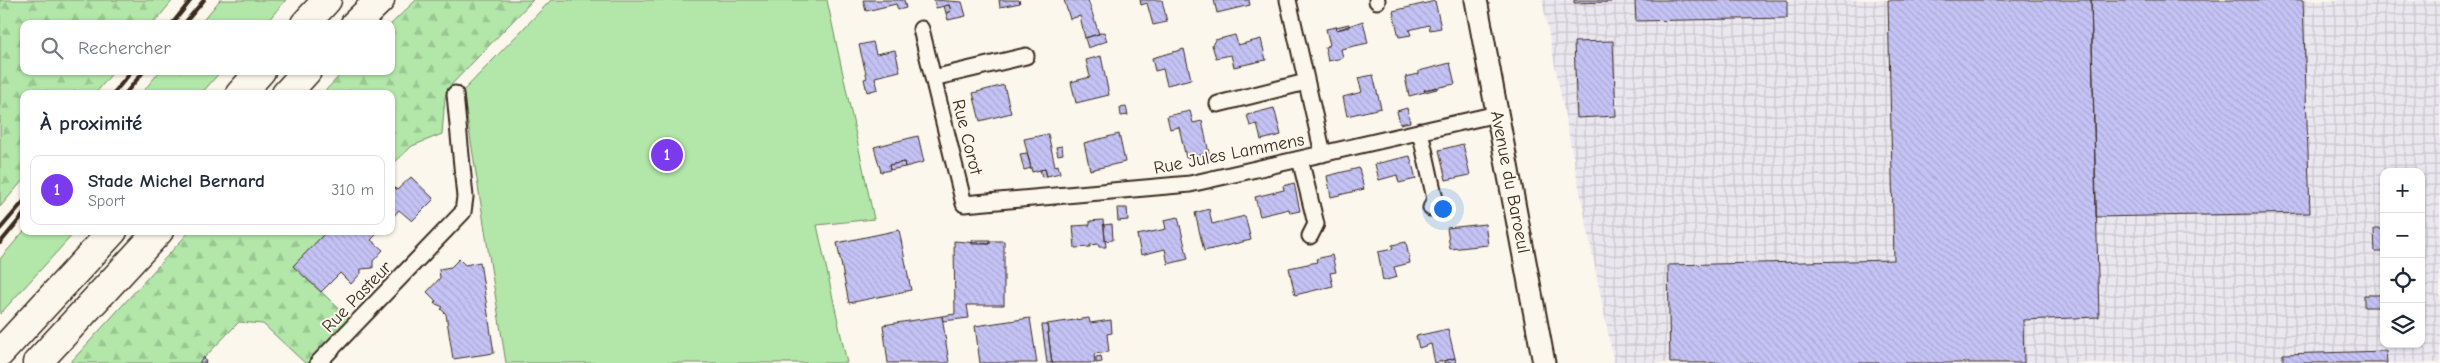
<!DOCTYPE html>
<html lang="fr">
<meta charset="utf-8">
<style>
body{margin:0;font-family:"Comic Neue",sans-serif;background:#f2f2f3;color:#1f2937}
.controls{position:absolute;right:15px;bottom:15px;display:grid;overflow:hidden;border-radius:10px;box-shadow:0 1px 4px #0004}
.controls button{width:45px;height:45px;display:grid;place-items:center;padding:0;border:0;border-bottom:1px solid #e0e1e3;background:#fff;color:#1f2937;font:25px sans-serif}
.you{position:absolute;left:1442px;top:208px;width:18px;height:18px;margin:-12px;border:4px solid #fff;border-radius:50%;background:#1a73e8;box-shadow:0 0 0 8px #1a73e833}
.badge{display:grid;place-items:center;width:32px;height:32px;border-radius:50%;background:#7c3aed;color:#fff;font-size:16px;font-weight:700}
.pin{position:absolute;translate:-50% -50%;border:2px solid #fff;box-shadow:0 1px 5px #0006}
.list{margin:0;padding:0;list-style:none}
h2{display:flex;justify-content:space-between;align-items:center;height:65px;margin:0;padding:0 20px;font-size:21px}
h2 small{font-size:16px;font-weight:400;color:#747a83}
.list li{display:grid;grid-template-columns:32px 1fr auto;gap:15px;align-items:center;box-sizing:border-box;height:70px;margin:0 10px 10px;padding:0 10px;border:1px solid #e0e1e3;border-radius:10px}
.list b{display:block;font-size:19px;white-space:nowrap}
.list p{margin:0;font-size:16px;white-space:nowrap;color:#747a83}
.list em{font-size:16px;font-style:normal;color:#747a83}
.icon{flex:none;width:28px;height:28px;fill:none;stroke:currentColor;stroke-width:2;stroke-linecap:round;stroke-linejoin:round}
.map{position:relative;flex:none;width:2440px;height:363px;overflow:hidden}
.search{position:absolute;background:#fff;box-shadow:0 1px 4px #0004;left:20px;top:20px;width:375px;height:55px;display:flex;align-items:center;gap:12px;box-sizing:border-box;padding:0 18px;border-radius:10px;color:#747a83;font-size:19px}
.panel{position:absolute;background:#fff;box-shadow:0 1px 4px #0004;left:20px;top:90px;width:375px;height:145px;border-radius:10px}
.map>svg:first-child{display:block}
.industrial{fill:url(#industrial-grid);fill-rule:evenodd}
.grass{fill:#b2e7a9;stroke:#768864}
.forest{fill:url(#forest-firs);stroke:#768864}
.building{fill:url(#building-back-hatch);stroke:#3b2a1e}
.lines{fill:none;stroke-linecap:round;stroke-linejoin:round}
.street-casing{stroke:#3b2a1e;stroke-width:19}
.secondary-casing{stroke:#3b2a1e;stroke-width:25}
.highway-casing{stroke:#3b2a1e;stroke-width:31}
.street{stroke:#fbf7ec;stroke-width:15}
.secondary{stroke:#fbf7ec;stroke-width:21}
.highway{stroke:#fbf7ec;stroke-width:28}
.rail{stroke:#3b2a1e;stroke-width:4}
.labels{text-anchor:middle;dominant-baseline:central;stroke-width:4;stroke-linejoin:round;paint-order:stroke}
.street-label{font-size:18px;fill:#3b2a1e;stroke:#fbf7ec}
</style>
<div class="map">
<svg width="2440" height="363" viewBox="0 0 2440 363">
<defs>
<pattern id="industrial-grid" width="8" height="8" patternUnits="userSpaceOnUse" patternTransform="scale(1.25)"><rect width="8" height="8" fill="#ebe7ef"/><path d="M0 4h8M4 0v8" fill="none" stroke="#cac6cc"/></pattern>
<pattern id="forest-firs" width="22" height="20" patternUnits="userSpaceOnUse" patternTransform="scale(1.25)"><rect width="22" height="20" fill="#b2e7a9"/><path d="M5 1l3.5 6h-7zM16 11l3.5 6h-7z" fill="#9ac691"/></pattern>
<pattern id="building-back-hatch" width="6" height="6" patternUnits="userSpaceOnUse" patternTransform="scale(1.25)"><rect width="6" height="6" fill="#c5c3f5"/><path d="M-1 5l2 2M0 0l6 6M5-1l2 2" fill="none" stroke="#aaa8d2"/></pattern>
</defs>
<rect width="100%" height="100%" fill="#fbf7ec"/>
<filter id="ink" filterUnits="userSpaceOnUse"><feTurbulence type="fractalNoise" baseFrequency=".02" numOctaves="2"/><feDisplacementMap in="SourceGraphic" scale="10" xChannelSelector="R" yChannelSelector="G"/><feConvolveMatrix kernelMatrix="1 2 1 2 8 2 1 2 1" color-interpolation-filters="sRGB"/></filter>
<g filter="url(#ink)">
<!-- industrial -->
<path class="industrial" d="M1542,0h898v363h-826zM2384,172h37v172h-37z"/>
<!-- grass -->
<path class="grass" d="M220,0h66l-21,24h-65z
M551,0h276l47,219 -57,6 30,138h-341l-43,-272z
M160,71h61l-20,23h-60z
M24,231h52l-76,83v-55z"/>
<!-- forest -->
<path class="forest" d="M0,0h173l-20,24h-129v47h90l-19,23h-71v85l-24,28z
M416,0h117l-83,86 -5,11 -3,37 -30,12 -21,20v-72h-69l22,-23h47v-47z
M190,231h137l-33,35 56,53 -41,44h-4l-42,-39 -24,-2 -40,41h-129z"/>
<!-- building -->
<path class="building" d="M863,0h41l2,8 -8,2 -2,-6 -30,7z
M934,0l28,2 4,14 -18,4 -2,-7 5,-2 -2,-6 -13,3z
M999,0h20l1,3 -20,4z
M1064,0h24l11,34 -14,4 -5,-22 -10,3z
M1140,0h22l5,22 -14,3 -6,-22 -6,2z
M1214,0h35l1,5 -33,8z
M1574,0h37v2l-37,1z
M1635,0h152v18l-151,3z
M1888,0h203l8,317 -76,3 1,43h-354l-2,-98 226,-5z
M2091,0h212l7,213 -214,4z
M1435,1l6,27 -11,2 -1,-5 -20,5 2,5 -12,2 -6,-26z
M949,5l2,6 -5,2 -2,-7z
M1363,21l5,22 -27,6 2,9 -15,3 -3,-14 5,-2 -4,-16 10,-2 1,3z
M1349,24v3l-12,3 -1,-3z
M1104,32l3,9 -19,7 -3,-10z
M1235,35l3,10 23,-6 5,21 -32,7 -3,-12 -15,3 -4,-13 3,-5z
M1613,41l3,75 -39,2 -3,-76z
M873,42l3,12 19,-4 5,21 -25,6 3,12 -11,3 -3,-13 3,-1 -8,-33z
M1184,49l7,30 -24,6 -4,-16 -8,2 -3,-13z
M1101,56l8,39 -33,8 -5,-21 19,-5 -4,-17z
M1450,63l5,21 -31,6 1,2 -16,4 -4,-19 14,-3v-3z
M1373,75l8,33 -34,8 -4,-19 19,-5 -4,-14z
M1004,85l7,28 -31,8 -7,-28z
M1437,87v2l-12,3 -1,-2z
M1126,107l2,8 -7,1 -1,-8z
M1274,108l7,27 -20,5 -4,-16 -7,2 -3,-11z
M1407,108l3,14 -10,2 -3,-13z
M1190,111l3,12 9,-2 7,32 -23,5 -7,-31 -9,2 -3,-13z
M1048,134l7,32 3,-1 2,8 -13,3 -2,-7 -13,3 -8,-33z
M1119,134l6,28 -35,8 -6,-27z
M918,136l6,26 -19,5 -1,-5 -15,3 1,5 -9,2 -7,-25z
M1463,144l7,31 -24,5 -7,-30z
M1062,146l1,8 -5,1 -2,-8z
M1027,153l4,15 -7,2 -4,-16z
M1410,156l6,23 -17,4 -2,-8 -18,5 -4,-16z
M904,162l1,5 -15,3 -1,-5z
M1359,168l5,21 -33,8 -4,-21z
M1045,169l2,7 -5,1 -2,-7z
M411,177l23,22 -22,22 -13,-11 -8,9v-35l6,6z
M1294,183l6,28 -10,2 -1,-4 -29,7 -5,-19 29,-7 -1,-4z
M1117,208h10l1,12 -10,1z
M1209,209l3,15 33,-8 6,24 -47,11 -9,-38z
M1178,217l10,42 -20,5 -3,-15 -24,6 -4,-20 29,-6 -2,-9z
M1103,220l3,27h-7l-1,-3 -8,1v2l-15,1 -2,-22 17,-1v-4z
M1112,224l1,16 -8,1 -1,-16z
M1485,224l3,21 -38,4 -3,-21z
M2374,229h10v23h-9z
M899,230l12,60 -62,13 -12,-60z
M327,231h53l-9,9 12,10 -10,11v7l-12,1v4l-10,11 -11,-11 -19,19 -28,-26z
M972,240h18v4h-18z
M954,241l36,3v-3h14v64h-37l2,13 -26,3 -1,-5 13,-2z
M1406,242l4,21 -16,4 3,10 -14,4 -5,-29 15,-3 -1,-4z
M1332,255l4,17 -6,1 3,13 -38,9 -6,-27 28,-6 -1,-3z
M459,259l6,6 15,-3 14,91 -41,6 -7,-45 -5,-5 2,-2 -9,-4 2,-2 -9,-9 13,-14 -1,-9 12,-2z
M2364,295h20v12h-20z
M942,316l7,47h-61l-5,-38z
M1030,318l7,45h-57l-5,-37z
M1089,318l1,5 21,-3 1,13 -5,1 2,18 -15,2 1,9h-43l-5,-39z
M1042,325h5l5,38h-5z
M1448,329l7,29 -20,5 -4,-19 -12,4 -3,-12z
M2386,351l1,12h-104v-9z
M1101,356l1,6 -6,1v-6z
M204,357l2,6h-7z
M1455,358l1,5h-12v-2z"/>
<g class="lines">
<!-- street casing -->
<g class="street-casing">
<path id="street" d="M1288,0l35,154
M1377,0v1
M921,29l43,175 226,-20 307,-70
M933,78l93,-22
M1218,104l88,-22
M1420,131l15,68 -4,9
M1300,159l16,65 -6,12
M318,363l145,-151 2,-15 -10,-103"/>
</g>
<!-- secondary casing -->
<g class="secondary-casing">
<path id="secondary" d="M1476,0l68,363"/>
</g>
<!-- highway casing -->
<g class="highway-casing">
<path id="highway" d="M305,24l22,-24
M355,24l25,-24
M240,94l21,-23
M286,94l21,-23
M0,353l113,-122
M37,363l122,-132"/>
</g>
<!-- street -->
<use href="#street" class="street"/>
<!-- secondary -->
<use href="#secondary" class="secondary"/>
<!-- highway -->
<use href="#highway" class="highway"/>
<!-- rail -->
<path class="rail" d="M172,24l19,-24
M184,24l20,-24
M113,94l19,-23
M125,94l19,-23
M0,229l24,-28
M0,243l24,-29"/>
</g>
</g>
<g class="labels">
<!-- street labels -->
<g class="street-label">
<text transform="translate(967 137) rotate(76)">Rue Corot</text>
<text transform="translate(1229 154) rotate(-11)">Rue Jules Lammens</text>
<text transform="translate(1510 182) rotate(79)">Avenue du Baroeul</text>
<text transform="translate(357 297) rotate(-46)">Rue Pasteur</text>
</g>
</g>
</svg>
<div class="controls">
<button>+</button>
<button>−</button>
<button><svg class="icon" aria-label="locate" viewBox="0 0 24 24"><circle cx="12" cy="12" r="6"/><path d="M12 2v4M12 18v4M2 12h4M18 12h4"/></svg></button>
<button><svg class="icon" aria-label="layers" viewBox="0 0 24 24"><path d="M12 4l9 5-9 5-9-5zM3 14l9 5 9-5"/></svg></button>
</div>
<div class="you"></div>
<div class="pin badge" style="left:667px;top:155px">1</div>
<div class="search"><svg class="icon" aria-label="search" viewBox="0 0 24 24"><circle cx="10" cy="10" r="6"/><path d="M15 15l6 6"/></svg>Rechercher</div>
<section class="panel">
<h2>À proximité<small></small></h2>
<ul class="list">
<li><span class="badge">1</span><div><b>Stade Michel Bernard</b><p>Sport</p></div><em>310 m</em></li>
</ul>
</section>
</div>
